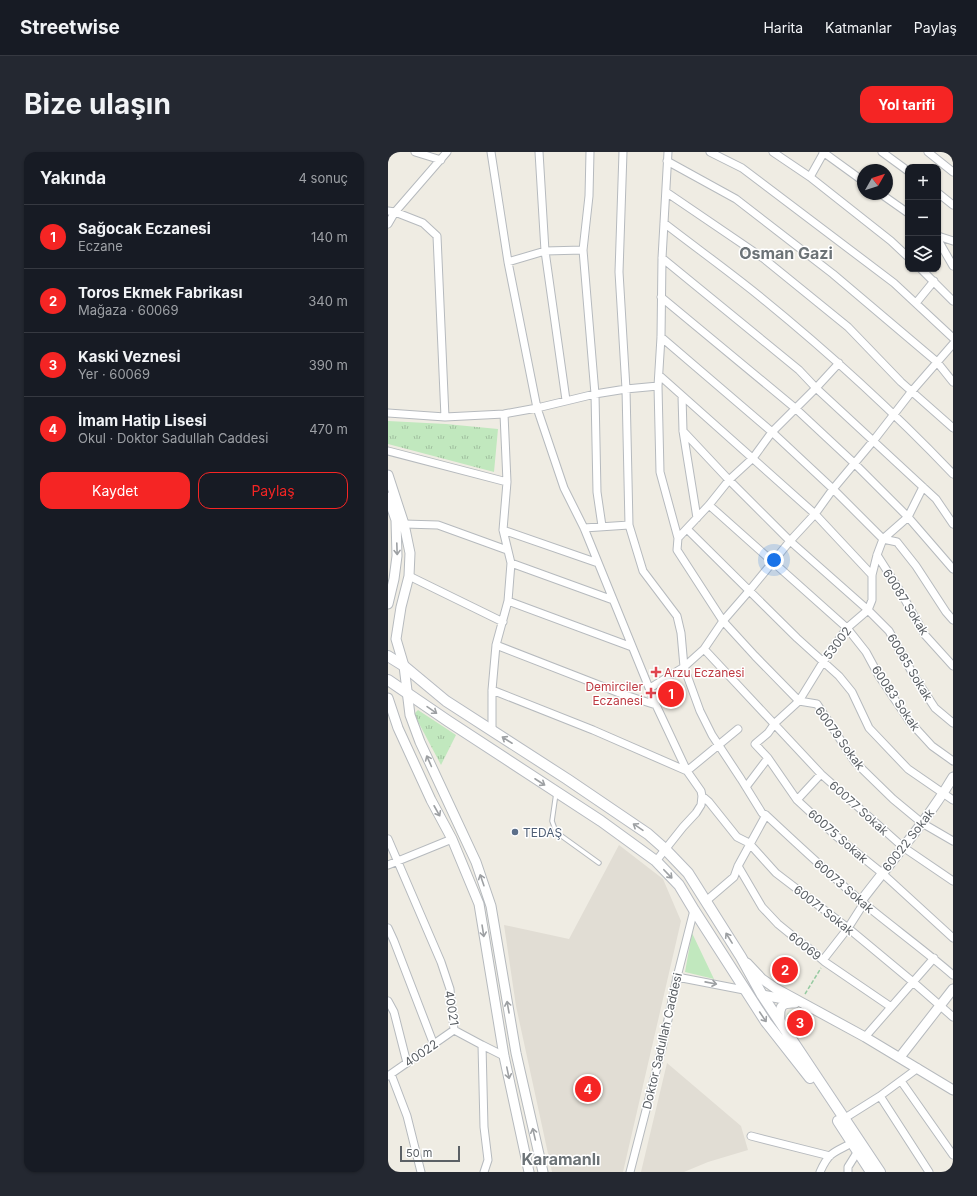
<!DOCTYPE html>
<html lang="tr">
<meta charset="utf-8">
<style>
body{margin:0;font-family:Inter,sans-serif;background:#242831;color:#f1f3f6}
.controls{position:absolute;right:12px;top:12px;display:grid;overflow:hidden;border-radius:8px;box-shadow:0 1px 3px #0004}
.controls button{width:36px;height:36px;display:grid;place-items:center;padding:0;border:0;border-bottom:1px solid #363941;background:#171b24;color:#f1f3f6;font:20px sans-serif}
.compass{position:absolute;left:469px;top:12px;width:36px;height:36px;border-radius:50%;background:#171b24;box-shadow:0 1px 3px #0004;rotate:51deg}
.scale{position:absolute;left:12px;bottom:10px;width:60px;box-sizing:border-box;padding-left:4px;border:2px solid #5b6065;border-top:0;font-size:11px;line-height:14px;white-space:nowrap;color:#5b6065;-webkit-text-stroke:3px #fff;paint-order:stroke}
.you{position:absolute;left:386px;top:408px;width:14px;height:14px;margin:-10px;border:3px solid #fff;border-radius:50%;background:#1a73e8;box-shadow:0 0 0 6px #1a73e833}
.badge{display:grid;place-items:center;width:26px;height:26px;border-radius:50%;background:#f52524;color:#fff;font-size:13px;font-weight:700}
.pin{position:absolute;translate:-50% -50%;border:2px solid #fff;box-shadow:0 1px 4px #0006}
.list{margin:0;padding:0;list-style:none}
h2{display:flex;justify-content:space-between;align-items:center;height:52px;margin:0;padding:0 16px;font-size:17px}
h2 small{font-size:13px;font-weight:400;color:#9ea1a6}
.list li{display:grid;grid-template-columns:26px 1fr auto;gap:12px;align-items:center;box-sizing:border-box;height:64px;padding:0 16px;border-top:1px solid #363941}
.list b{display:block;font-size:15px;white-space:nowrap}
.list p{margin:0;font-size:13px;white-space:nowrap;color:#9ea1a6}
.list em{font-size:13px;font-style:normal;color:#9ea1a6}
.actions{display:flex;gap:8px;padding:12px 16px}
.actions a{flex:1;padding:9px 0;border:1px solid #f52524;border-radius:12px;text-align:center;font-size:14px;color:#f52524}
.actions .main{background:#f52524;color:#fff}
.icon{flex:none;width:22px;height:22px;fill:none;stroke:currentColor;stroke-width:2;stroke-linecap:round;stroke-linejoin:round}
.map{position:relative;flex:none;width:565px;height:1020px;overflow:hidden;border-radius:12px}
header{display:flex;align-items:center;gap:24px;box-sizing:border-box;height:56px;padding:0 20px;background:#171b24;border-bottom:1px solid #363941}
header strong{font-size:19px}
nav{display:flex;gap:22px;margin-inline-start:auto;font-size:14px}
.intro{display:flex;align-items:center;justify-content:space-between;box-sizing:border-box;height:96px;padding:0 24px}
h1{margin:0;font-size:28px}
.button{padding:10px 18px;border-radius:12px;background:#f52524;color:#fff;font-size:14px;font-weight:700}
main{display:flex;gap:24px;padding:0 24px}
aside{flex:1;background:#171b24;border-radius:12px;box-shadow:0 1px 3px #0004}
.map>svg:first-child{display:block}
.education{fill:#e1ddd4}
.grass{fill:#c1e8be}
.park{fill:url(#park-tufts)}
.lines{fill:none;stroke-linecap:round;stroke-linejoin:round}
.service-casing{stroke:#b6babe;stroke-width:5.5}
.minor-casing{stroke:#b6babe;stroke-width:9}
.tertiary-casing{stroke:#b6babe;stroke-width:11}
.secondary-casing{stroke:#b7bbc1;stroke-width:12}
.path{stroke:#96caa1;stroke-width:1.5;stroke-dasharray:4 2;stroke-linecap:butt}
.service{stroke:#fff;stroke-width:3.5}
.minor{stroke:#fff;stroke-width:7}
.tertiary{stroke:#fff;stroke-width:9}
.secondary{stroke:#fff;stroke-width:10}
.oneway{stroke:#9da0a3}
.health-dot{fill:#e0444e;stroke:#fff;stroke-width:1.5}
.service-dot{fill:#5c6f8a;stroke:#fff;stroke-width:1.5}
.labels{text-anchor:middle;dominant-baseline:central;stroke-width:3;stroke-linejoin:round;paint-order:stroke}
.street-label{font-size:12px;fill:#5b6065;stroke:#fff}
.health-label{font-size:12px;fill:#be3a42;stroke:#fff;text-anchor:start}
.service-label{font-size:12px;fill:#4e5e75;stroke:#fff;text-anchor:start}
.district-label{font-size:16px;font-weight:bold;fill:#6c7377;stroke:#fff}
</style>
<header>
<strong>Streetwise</strong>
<nav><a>Harita</a><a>Katmanlar</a><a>Paylaş</a></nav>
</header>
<div class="intro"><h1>Bize ulaşın</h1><a class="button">Yol tarifi</a></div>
<main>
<aside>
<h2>Yakında<small>4 sonuç</small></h2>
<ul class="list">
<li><span class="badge">1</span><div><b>Sağocak Eczanesi</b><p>Eczane</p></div><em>140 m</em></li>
<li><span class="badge">2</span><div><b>Toros Ekmek Fabrikası</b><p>Mağaza · 60069</p></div><em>340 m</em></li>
<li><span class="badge">3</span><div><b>Kaski Veznesi</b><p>Yer · 60069</p></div><em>390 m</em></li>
<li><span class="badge">4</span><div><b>İmam Hatip Lisesi</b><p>Okul · Doktor Sadullah Caddesi</p></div><em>470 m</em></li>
</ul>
<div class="actions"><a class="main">Kaydet</a><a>Paylaş</a></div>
</aside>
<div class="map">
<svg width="565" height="1020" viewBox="0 0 565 1020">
<defs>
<pattern id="park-tufts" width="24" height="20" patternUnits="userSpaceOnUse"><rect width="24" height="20" fill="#c1e8be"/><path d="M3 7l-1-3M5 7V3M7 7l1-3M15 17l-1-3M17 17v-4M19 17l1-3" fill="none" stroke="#a0bf9e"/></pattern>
</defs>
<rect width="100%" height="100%" fill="#efece3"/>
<!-- education -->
<path class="education" d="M231,693l44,34 18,42 -58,251h-71l-36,-166 -12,-81 65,14z
M279,911l74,63 7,24 -40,12 -24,10h-43z"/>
<!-- grass -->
<path class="grass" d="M304,781l22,46 -29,-7z
M404,858l23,14 -16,11 -12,-21z"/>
<!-- park -->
<path class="park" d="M0,269l58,3 52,5 -4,43 -106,-28z
M30,558l38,25 -15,30 -27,-51z"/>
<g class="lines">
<!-- service casing -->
<g class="service-casing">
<path id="service" d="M168,641l-4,28 4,11 43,31"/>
</g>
<!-- minor casing -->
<g class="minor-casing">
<path id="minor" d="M27,0l26,8
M103,0l17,110 29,146 27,80 20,40 72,177 31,66 14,20 1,5 -1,9 -5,8 -13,14 -27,34
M151,0l6,99 21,149
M202,0l-1,44 -6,54 12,144 2,98 5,34
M235,0l-4,120 7,117 3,136 14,46 34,45 4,17 3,34 16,44 12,24 29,44 21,34 4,2c31,29 62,58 95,86 30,25 62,48 92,74
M280,0l-6,106 -1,79 -3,49 2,86 18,66
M322,0l32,16 152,115 59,55
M385,0l37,25 81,64 17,16
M435,0l40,29
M494,0l26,19
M540,0l25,20
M279,9l69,38 97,75 104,88 16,20
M422,25l14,-25
M278,40l97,66 85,69 53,55 52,46
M550,41l15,12
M493,42l27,19
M0,59l7,1 28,11 14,13 8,181
M276,71c31,24 63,47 94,72 69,56 134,115 195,179
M0,72l7,-12 52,-60
M550,84l15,5
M550,88l15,26
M274,106l137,112 17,18 120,111 17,25
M120,110l37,-11 38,-1
M533,117l32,32
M273,145l134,111 59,55 54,54 45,52
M528,151l18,-22
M273,185l111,95 61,57 50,50 14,3 19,24 30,46 7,8
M451,211l-23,25 -44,44 -19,26 -24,22 -20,25 -31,33 -1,12 46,71 32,35 44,45 18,3 38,58 38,37 29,24 31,18
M271,223l156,139 57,61
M294,244l1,35 14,87
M0,261l57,4 59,-3 33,-6 58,-14 31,-5 32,-3
M295,279l46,49 61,61 78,69 21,21 25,45 21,32 18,15
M0,299l119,31
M321,353l138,123 19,24 13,24 31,46 22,24 21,15
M16,372l34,1 69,25
M196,376l45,-3
M299,377l110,109 42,38 13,16 17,36 39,41 45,31
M115,378l95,33
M489,403l23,36 25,44 28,31
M123,411l102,37
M21,424l94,46
M120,449l124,46
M108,493l126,49 34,11
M316,497l117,125 82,73 50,34
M262,536l34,-21 20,-18 19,-28 26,-30 41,-50 25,-27 18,-25 41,-49 38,-49 41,-47
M104,538l101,40 94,41
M104,579v-41l4,-45 12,-44 3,-38 -8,-33 4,-48 -3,-68
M380,606l29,42 39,36 46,37 71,65
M299,619l51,-42
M358,635l22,-29 -13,-14 13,-11 7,-10 24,-22 24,-39 24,-34 21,-18 4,-10v-25l5,-20 6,-16 25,-22 15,-30
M314,644l7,6 28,35 12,6 27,30 72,55 65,54 40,35
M409,648l24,-26
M0,687l53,123 9,27 4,41 28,15 2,82 4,33 -4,12
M0,713l64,-26
M350,714l24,41 16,17 16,13 16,12 15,13 66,45
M318,749l28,-24 4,-11 28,-51
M0,776l6,13 40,104
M435,808l25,-32 16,-25
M289,825l67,13
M0,849l6,11 13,51
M477,885l69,-79
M94,893l22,11
M3,922l16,42 14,56
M0,924l66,-46
M513,929l52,74
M492,944l49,76
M457,966l35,-22 38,-28
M363,984l79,20
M242,1020l32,-124 15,-71 17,-67
M432,1020c9,-20 13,-19 32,-29
M460,1020v-5l10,-16"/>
</g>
<!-- tertiary casing -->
<g class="tertiary-casing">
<path id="tertiary" d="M0,323l16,49 6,29 -1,23 -8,31 -5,32 8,27 6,49 10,27 56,120 15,44 25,147 27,119
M0,345l8,23 1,36 -3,23 -6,25
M0,546l10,30 33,72 21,39 27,65 25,152 25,116
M473,749c31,-41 66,-80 92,-124
M359,811l15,16 13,9 90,49 88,53
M374,843l27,5
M392,869c-1,-13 0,-19 15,-18
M512,905l53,-68"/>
</g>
<!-- secondary casing -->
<g class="secondary-casing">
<path id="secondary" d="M0,504l16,10 42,35 121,78 81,55 17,15 23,24 53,84 21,38 118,177
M0,528l60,41 153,100 55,40 23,24 15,25 72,112 44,56
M450,969l33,51"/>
</g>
<!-- path -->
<path class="path" d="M417,842l16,-26"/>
<!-- service -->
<use href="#service" class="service"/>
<!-- minor -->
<use href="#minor" class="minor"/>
<!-- tertiary -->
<use href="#tertiary" class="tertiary"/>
<!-- secondary -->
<use href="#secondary" class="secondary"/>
</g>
<!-- one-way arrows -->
<defs><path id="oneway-shaft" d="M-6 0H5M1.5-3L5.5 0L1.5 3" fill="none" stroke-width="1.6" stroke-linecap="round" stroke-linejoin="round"/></defs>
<g class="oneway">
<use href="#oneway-shaft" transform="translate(9 397) rotate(88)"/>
<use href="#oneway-shaft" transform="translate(44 558) rotate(35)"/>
<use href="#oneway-shaft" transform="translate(119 588) rotate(-147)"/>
<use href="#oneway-shaft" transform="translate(41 609) rotate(-114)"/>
<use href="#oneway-shaft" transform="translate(152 630) rotate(33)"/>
<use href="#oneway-shaft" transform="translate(49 659) rotate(61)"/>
<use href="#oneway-shaft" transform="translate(250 675) rotate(-146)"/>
<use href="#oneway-shaft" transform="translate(280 722) rotate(46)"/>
<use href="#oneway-shaft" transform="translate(94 728) rotate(-109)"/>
<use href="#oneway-shaft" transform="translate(95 779) rotate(81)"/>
<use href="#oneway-shaft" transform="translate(341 786) rotate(-122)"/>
<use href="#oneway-shaft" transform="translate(323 831) rotate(11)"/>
<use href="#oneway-shaft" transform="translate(120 855) rotate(-100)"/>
<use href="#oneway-shaft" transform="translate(375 865) rotate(56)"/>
<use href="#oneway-shaft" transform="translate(120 921) rotate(78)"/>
<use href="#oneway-shaft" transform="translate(146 982) rotate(-103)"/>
</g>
<!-- markers -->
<g class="health-dot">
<path d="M266 514h4v4h4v4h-4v4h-4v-4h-4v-4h4z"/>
<path d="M261 535h4v4h4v4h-4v4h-4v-4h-4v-4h4z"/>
</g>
<circle class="service-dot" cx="127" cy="680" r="4"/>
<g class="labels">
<!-- street labels -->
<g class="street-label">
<text transform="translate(518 450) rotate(58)">60087 Sokak</text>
<text transform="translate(449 491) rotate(-53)">53002</text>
<text transform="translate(522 515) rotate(59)">60085 Sokak</text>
<text transform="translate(508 546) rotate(56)">60083 Sokak</text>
<text transform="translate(452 586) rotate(54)">60079 Sokak</text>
<text transform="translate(471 656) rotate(42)">60077 Sokak</text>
<text transform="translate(450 684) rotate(41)">60075 Sokak</text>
<text transform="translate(520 688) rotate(-52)">60022 Sokak</text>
<text transform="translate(456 734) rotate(41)">60073 Sokak</text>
<text transform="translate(436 758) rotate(38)">60071 Sokak</text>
<text transform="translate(417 794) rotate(39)">60069</text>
<text transform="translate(64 856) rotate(81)">40021</text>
<text transform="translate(274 889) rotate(-77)">Doktor Sadullah Caddesi</text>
<text transform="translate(33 901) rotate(-34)">40022</text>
</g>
<!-- health labels -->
<g class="health-label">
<text x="276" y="520">Arzu Eczanesi</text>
<text x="255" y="534" text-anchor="end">Demirciler<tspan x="255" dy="14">Eczanesi</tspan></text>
</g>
<!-- service labels -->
<g class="service-label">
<text x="135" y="680">TEDAŞ</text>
</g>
<!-- district labels -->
<g class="district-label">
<text x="398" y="101">Osman Gazi</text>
<text x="173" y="1007">Karamanlı</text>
</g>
</g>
</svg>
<div class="controls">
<button>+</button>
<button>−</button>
<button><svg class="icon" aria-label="layers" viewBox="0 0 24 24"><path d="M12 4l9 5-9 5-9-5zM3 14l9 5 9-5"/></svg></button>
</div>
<svg class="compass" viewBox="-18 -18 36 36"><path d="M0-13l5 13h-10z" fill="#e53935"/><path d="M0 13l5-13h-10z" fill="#9ea1a6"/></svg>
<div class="scale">50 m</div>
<div class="you"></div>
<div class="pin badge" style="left:283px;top:542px">1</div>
<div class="pin badge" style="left:397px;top:818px">2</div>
<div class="pin badge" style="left:412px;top:871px">3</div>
<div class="pin badge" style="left:200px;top:937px">4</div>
</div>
</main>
